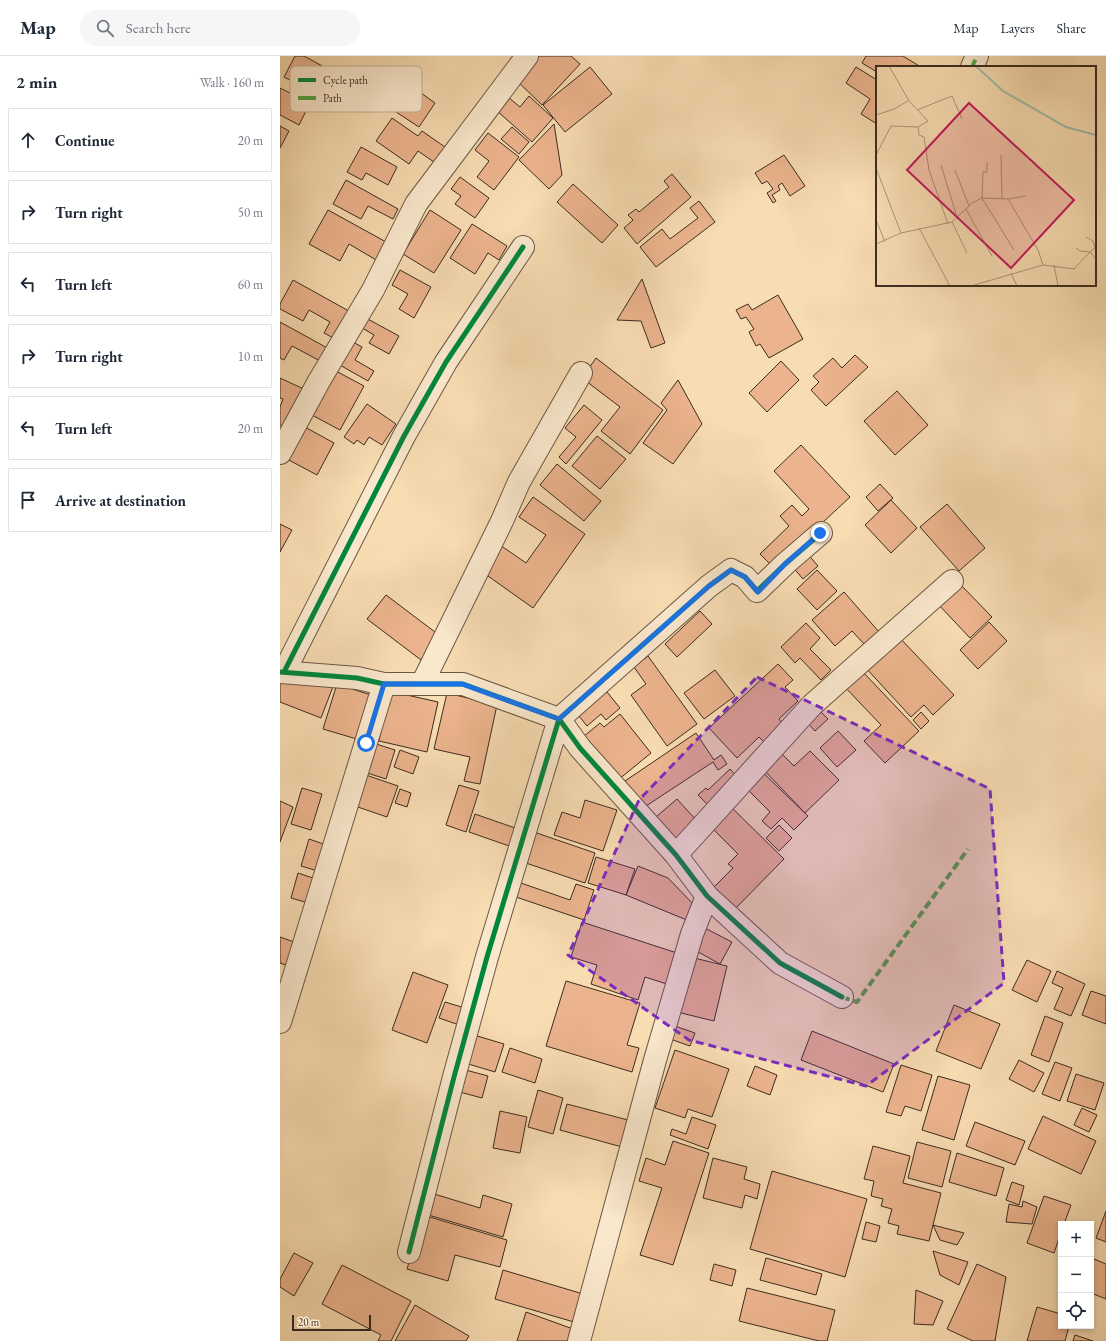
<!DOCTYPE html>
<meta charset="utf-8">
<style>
body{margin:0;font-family:"EB Garamond",serif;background:#f6f6f7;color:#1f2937}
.controls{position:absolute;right:12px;bottom:12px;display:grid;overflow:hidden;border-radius:0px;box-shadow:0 2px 6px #0003}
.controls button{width:36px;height:36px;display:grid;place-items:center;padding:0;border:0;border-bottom:1px solid #e0e1e3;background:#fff;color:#1f2937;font:20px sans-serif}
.scale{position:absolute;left:12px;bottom:10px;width:79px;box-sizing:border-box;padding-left:4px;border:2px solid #3c2c1f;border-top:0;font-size:11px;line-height:14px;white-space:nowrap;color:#3c2c1f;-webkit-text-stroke:3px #fae8cd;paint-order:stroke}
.stop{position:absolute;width:12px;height:12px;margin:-9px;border:3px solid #1a73e8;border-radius:50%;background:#fff}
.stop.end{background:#1a73e8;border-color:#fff;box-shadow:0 1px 4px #0008}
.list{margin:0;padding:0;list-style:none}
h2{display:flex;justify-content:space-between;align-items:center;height:52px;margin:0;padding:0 16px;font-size:17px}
h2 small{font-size:13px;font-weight:400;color:#747a83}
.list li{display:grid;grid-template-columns:26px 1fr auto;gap:12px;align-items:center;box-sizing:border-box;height:64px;margin:0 8px 8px;padding:0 8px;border:1px solid #e0e1e3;border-radius:0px}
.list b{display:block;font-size:15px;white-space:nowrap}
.list em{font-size:13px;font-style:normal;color:#747a83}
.icon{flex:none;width:22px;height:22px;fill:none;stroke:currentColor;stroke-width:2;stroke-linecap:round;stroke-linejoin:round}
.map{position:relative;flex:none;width:826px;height:1285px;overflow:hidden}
header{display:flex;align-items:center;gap:24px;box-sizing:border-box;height:56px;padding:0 20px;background:#fff;border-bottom:1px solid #e0e1e3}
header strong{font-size:19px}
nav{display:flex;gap:22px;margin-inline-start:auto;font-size:14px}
.search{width:280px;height:36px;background:#f6f6f7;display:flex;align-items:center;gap:10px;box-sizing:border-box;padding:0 14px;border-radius:22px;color:#747a83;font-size:15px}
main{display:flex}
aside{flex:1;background:#fff}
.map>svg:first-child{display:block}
.building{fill:#ecb48e;stroke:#3c2c1f}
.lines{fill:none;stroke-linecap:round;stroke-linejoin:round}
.street-casing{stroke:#6b5844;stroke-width:24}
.street{stroke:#fae8cd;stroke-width:22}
.quiet{stroke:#54a441;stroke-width:4;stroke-dasharray:8 4;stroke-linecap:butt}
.cycleway-casing{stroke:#fae8cd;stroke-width:8}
.cycleway{stroke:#00873e;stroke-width:5}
.route{stroke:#1a73e8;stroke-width:5}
.marked{fill:#7b2cbf;fill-opacity:0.2;stroke:#7b2cbf;stroke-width:3;stroke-dasharray:8 5;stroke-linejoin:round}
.inset-river{fill:none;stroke:#9fbca7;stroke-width:2}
.inset-road{fill:none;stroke:#ad9677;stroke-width:1}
.view{fill:#c2185b;fill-opacity:0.15;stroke:#c2185b;stroke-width:2}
.inset-edge{fill:none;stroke:#3c2c1f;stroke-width:2}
.key{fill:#fae8cd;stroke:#c1b099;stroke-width:1}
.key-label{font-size:11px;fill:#3c2c1f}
</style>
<header>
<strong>Map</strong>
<div class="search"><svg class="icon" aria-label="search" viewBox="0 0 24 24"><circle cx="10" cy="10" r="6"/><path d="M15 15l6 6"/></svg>Search here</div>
<nav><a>Map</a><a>Layers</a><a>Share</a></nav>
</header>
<main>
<aside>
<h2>2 min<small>Walk · 160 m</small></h2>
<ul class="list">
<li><svg class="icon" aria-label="ahead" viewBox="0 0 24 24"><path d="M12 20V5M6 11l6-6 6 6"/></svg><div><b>Continue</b></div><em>20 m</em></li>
<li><svg class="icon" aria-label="right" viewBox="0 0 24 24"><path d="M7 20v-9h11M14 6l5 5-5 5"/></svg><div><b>Turn right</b></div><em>50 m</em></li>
<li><svg class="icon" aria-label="left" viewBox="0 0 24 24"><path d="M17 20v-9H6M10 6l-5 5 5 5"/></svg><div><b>Turn left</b></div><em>60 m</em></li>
<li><svg class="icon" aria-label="right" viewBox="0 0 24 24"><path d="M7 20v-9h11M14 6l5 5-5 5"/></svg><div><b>Turn right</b></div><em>10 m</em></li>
<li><svg class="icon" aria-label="left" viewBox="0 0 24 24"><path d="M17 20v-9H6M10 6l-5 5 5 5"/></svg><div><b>Turn left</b></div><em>20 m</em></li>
<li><svg class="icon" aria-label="arrive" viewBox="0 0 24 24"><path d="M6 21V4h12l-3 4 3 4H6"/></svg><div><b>Arrive at destination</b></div></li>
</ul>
</aside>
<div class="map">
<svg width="826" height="1285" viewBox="0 0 826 1285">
<rect width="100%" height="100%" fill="#f8dcb2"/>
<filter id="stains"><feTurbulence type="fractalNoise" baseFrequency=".005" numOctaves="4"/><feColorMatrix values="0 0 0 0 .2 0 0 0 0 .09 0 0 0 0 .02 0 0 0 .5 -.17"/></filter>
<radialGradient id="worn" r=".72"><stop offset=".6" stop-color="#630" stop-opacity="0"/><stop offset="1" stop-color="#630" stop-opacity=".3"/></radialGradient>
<!-- building -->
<path class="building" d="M15,0h9l22,12 -13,24 -29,-15z
M252,0h39l9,8 -38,41 -29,-28z
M586,0h37l18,11h-44v5l-15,-9z
M310,11l22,27 -47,38 -22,-27z
M576,11l21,13v44l-16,-10 9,-15 -24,-16z
M130,29l25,18 -16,24 -26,-17z
M0,32l30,15 -11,22 -19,-10z
M249,40l24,22 -21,24 -36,-32 12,-13 12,10z
M112,62l26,18 4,-5 23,16 -11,15 -16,-11 -9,13 -33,-23z
M274,68l8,51 -13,14 -30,-29z
M0,70l9,5 -9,17z
M232,71l17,15 -10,12 -18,-15z
M208,77l31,24 -25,33 -17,-13 12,-16 -14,-11z
M81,91l36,20 -9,18 -22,-12 -4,7 -15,-8z
M504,99l21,31 -15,10 -8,-13 -4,3 2,4 -8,5 4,6 -3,2 -6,-10 6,-4 -6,-8 -5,3 -7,-11z
M392,118l19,23 -54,47 -13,-16 9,-8 -5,-5 8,-6 3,3 30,-25 -5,-6z
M180,121l29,21 -14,20 -20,-14 6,-8 -10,-7z
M66,124l52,29 -5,10 -25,-13 -7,13 -28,-15z
M293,128l45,41 -16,18 -45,-41z
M419,145l16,21 -59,45 -16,-20 22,-18 8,10 28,-21 -8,-10z
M48,154l60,33 -10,18 -29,-17 -9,17 -31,-17z
M150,154l31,20 -27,43 -31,-19z
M192,168l35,22 -8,14 -11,-7 -13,21 -25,-16z
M120,214l31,17 -17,31 -15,-9 9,-15 -16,-9z
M362,223l23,64 -14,5 -10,-27 -24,-1z
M13,224l63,35 -15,27 -17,-9 6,-11 -21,-12 -6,11 -23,-12v-5z
M498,239l25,44 -34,19 -9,-14 -4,2 -7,-14 5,-3 -8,-12 -5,2 -5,-9 12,-6 4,6z
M84,261l35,19 -10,18 -20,-11 5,-8 -15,-9z
M0,266l51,28 -7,13 -32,-17 -8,14 -4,-2z
M71,285l11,6 -7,13 19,11 -6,10 -30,-17z
M575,299l13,12 -42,39 -15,-16 8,-8 -6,-6 20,-18 9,10z
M316,302l67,52 -33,44 -29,-23 19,-24 -38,-29z
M501,305l18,19 -32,32 -18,-19z
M54,314l30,16 -24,44 -30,-16z
M0,322l26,12 -17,39 -9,-4v-18l3,-8 -3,-1z
M398,324l24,44 -29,40 -30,-21 24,-33 -6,-7z
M617,335l31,34 -33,30 -31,-34z
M87,348l29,20 -14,21 -13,-8 -5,8 -7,-5 -3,4 -10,-7z
M304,349l18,15 -36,44 -7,-7 17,-20 -11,-9z
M23,370l31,17 -17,32 -32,-17z
M317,380l29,23 -26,30 -28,-23z
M521,389l49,52 -76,71 -14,-14 29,-28 -9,-10 12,-11 10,11 7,-7 -35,-38z
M277,408l44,37 -17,20 -44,-36z
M600,428l13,14 -15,13 -12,-14z
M253,441l52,37 -52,74 -52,-37 19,-26 26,18 20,-28 -27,-18z
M611,444l26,28 -26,25 -26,-28z
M667,448l38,44 -26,23 -39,-44z
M0,468l12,6 -12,22z
M526,496l12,14 -15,13 -12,-14z
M537,514l20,21 -20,19 -20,-21z
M679,527l33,34 -22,21 -33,-35z
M564,536l36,41 -15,12 -13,-14 -17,15 -23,-26z
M106,539l53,40 -18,25 -54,-41z
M420,555l12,13 -35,33 -12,-13z
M709,566l18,19 -29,28 -18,-19z
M526,567l14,15 -10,11 21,21 -10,10 -21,-22 -5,5 -14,-16z
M618,580l56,59 -21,20 -9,-10 -13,12 -46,-50z
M368,600l49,68 -30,22 -36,-51 15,-11 -12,-17z
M498,608l15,16 -8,7 13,14 -19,18 4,5 -19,18 -5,-5 -22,21 -28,-30z
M435,614l20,26 -31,23 -20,-26z
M581,614l58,61 -34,32 -21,-22 17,-16 -37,-39z
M0,627l54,1 -13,34 -41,-16z
M57,628l37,12 -14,44 -37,-11z
M323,631l17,21 -14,12 -5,-6 -14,12 -12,-15z
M109,635l49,11 -11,50 -48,-11z
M167,637l50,12 -17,79 -16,-3 6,-24 -36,-8z
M535,650l13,13 -13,12 -12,-13z
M641,656l8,9 -8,8 -8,-9z
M340,658l31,39 -33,27 -35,-43 17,-14 4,4z
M558,675l18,19 -19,17 -17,-19z
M416,677l18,27 7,-5 6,9 -9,6 -5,-8 -70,46 -18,-27z
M93,687l22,7 -9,29 -22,-7z
M120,694l19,7 -6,17 -19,-7z
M498,694l16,16 16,-15 29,29 -34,33 -44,-46z
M477,711l51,49 -14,14 -12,-12 -11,11 -9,-8 8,-9 -28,-28z
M450,713l12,13 -30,27 -14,-14 8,-7 2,2z
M83,718l35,12 -11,31 -35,-12z
M179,729l20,6 -13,41 -20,-7z
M22,732l20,6 -11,36 -20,-6z
M120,733l11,4 -4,14 -12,-4z
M397,743l20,22 -28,26 -13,-30z
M305,744l32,10 -14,41 -49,-16 8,-23 18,6z
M0,745l13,6 -13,35z
M448,748l56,55 -51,52 -22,-21 22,-22 -5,-4 10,-10 -30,-30z
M195,758l43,15 -6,18 -43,-15z
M499,769l13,13 -13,13 -13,-13z
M251,775l64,22 -10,30 -65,-22z
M29,783l20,7 -8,26 -20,-6z
M316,801l39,12 -9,26 -38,-12z
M358,810l30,12 31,32 -5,13 -68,-28z
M18,817l21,7 -7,24 -21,-6z
M238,826l52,18 6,-16 18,6 -10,30 -71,-24z
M302,866l98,32 -10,31 -25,-8 -7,23 -47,-16 6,-19 -26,-8z
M421,870l31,16 -12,22 -31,-17z
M0,881l20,7 -8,23 -12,-4z
M410,901l37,9 -13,55 -37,-9z
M747,904l24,11 -14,31 -25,-12z
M777,915l28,13 -14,32 -17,-7 9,-21 -11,-5z
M133,916l35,13 -21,58 -35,-13z
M286,925l74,22 -13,42 12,3 -7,24 -86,-26z
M811,935l15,5v28l-24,-9z
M165,946l23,7 -6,17 -23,-8z
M674,949l46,19 -19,45 -45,-18z
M765,960l18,7 -14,39 -18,-7z
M395,970l20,7 -5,13 -20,-7z
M532,975l82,33 -11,28 -82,-32z
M194,979l30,9 -9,28 -30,-9z
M230,992l32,11 -7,24 -33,-11z
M395,994l54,19 -17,48 -24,-8 -3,9 -30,-10z
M739,1004l25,13 -10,19 -25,-13z
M775,1006l17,6 -12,33 -18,-7z
M621,1009l31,10 -11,36 -16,-5 -4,10 -15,-4z
M475,1010l22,9 -7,20 -23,-9z
M182,1013l26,7 -6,22 -26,-7z
M796,1018l28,9 -9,27 -28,-9z
M658,1020l32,9 -16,55 -32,-10z
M258,1034l25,8 -10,36 -25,-7z
M287,1048l61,16 -6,27 -62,-17z
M802,1052l15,7 -8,17 -15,-7z
M220,1055l27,6 -7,36 -27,-5z
M763,1060l53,25 -15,33 -53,-25z
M412,1061l24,8 -8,24 -38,-14 2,-6 14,5z
M695,1066l50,19 -10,24 -49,-19z
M393,1085l36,12 -36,112 -33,-10 22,-67 -23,-7 7,-23 19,7z
M637,1086l34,9 -9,36 -34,-9z
M593,1090l37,10 -7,27 38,10 -12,48 -32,-7 2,-8 -11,-3 4,-14 -11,-3 2,-7 -12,-3 3,-15 -10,-2z
M677,1097l47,15 -8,28 -47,-14z
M433,1102l34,9 -3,12 16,5 -3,15 -12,-4 -3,13 -39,-10z
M492,1115l95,28 -22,78 -95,-28z
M732,1126l12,4 -5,19 -13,-5z
M151,1137l49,15 3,-13 29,9 -9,33 -78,-23z
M764,1140l27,9 -7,19h-3v9l-7,20 -27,-10z
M743,1145l14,6 -5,17 -26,-2 3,-18 13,3z
M826,1155v31l-10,-4z
M143,1159l84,25 -7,27 -45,-12 -7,26 -41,-12z
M586,1166l14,4 -4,16 -14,-3z
M653,1169l31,8 -7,12 -17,-5z
M653,1195l35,11 -9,23 -19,-10z
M14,1197l19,10 -19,33 -14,-9v-8z
M486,1202l56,16 -6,21 -56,-15z
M814,1203l12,5v35l-15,-6v-26z
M434,1208l22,6 -4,16 -22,-6z
M697,1208l29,13 -11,64h-22l-26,-12z
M62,1209l69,36 -20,40h-13l3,-6 -59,-31z
M223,1214l80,24 -9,28 -79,-23z
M467,1232l88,22 -8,31h-8l-80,-20z
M636,1234l27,11 -10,24 -19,-1z
M135,1249l54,31 -3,5h-71z
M757,1251l24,7v12h8l-4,15h-38z
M246,1256l47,17 -5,12h-51z
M795,1279l18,6h-20z"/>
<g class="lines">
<!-- street casing -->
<g class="street-casing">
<path id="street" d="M692,11l5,-11
M0,397l39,-72 54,-91 43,-86 111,-148
M0,616l77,6 27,6h79l96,35 21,29 96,107 31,41 73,67 62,34
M4,616l120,-236 42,-74 77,-115
M142,628l80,-163 17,-39 62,-109
M396,799l136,-150 140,-124
M0,966l104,-338
M129,1196l45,-175 33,-120 72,-238 150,-133 22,-16 14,7 12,14 28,-27 36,-31
M299,1285l76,-281 37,-126 15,-38"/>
</g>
<!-- street -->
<use href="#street" class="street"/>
<!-- quiet -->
<path class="quiet" d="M692,11l5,-11
M562,941l15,5 111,-153"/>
<!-- cycleway casing -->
<g class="cycleway-casing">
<path id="cycleway" d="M0,616l77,6 27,6h79l96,35 21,29 96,107 31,41 73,67 62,34
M4,616l120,-236 42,-74 77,-115
M129,1196l45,-175 33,-120 72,-238 150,-133 22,-16 14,7 12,14 28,-27 36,-31"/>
</g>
<!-- cycleway -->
<use href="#cycleway" class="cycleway"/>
</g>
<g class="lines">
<!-- route -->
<path class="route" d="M86,687l18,-59h78l97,35 150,-133 22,-16 14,7 13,15 27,-28 35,-31"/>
</g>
<!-- marked area -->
<path class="marked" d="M477,621l233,112 14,194 -138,103 -177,-46 -121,-85 71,-155z"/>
<!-- overview -->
<g transform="translate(596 10)">
<rect width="220" height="220" fill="#f8dcb2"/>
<path class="inset-river" d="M100,0l27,25 63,36 30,8"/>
<path class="inset-road" d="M41,44l35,-14 10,23M0,49l18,-6 14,-8M42,61l1,8 5,2 5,33 19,54M0,89l15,-29 27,1 10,-6 -19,-20 -20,-35M125,89l1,44M111,96v10h-4l-1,26 32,52M65,99l16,52M0,102l25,65M79,104l14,36M132,133l30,51 5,15M90,143l26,47M0,154l9,22M76,156l15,31M43,162l31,58M210,171l7,4 2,7M0,178l25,-11 51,-11 20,-19 10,-5 26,1 18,-3M200,182l4,3 10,1 6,-5M178,199l4,21M135,207l6,13M95,220l72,-21 31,4 16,-17 6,7"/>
<path class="view" d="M93,37l105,97 -63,68 -104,-98z"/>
<rect width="220" height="220" class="inset-edge"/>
</g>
<!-- legend -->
<rect x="10" y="10" width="132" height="46" rx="6" class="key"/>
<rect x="18" y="22" width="18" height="4" fill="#00873e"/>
<rect x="18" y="40" width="18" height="4" fill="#54a441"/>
<g class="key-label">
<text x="43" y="28">Cycle path</text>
<text x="43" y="46">Path</text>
</g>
<rect width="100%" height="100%" filter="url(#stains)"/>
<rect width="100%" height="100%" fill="url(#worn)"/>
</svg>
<div class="controls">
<button>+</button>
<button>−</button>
<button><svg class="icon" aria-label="locate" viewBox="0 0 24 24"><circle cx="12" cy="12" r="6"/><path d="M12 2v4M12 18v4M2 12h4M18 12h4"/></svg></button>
</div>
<div class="scale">20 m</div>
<div class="stop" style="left:86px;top:687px"></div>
<div class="stop end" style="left:540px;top:477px"></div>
</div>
</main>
